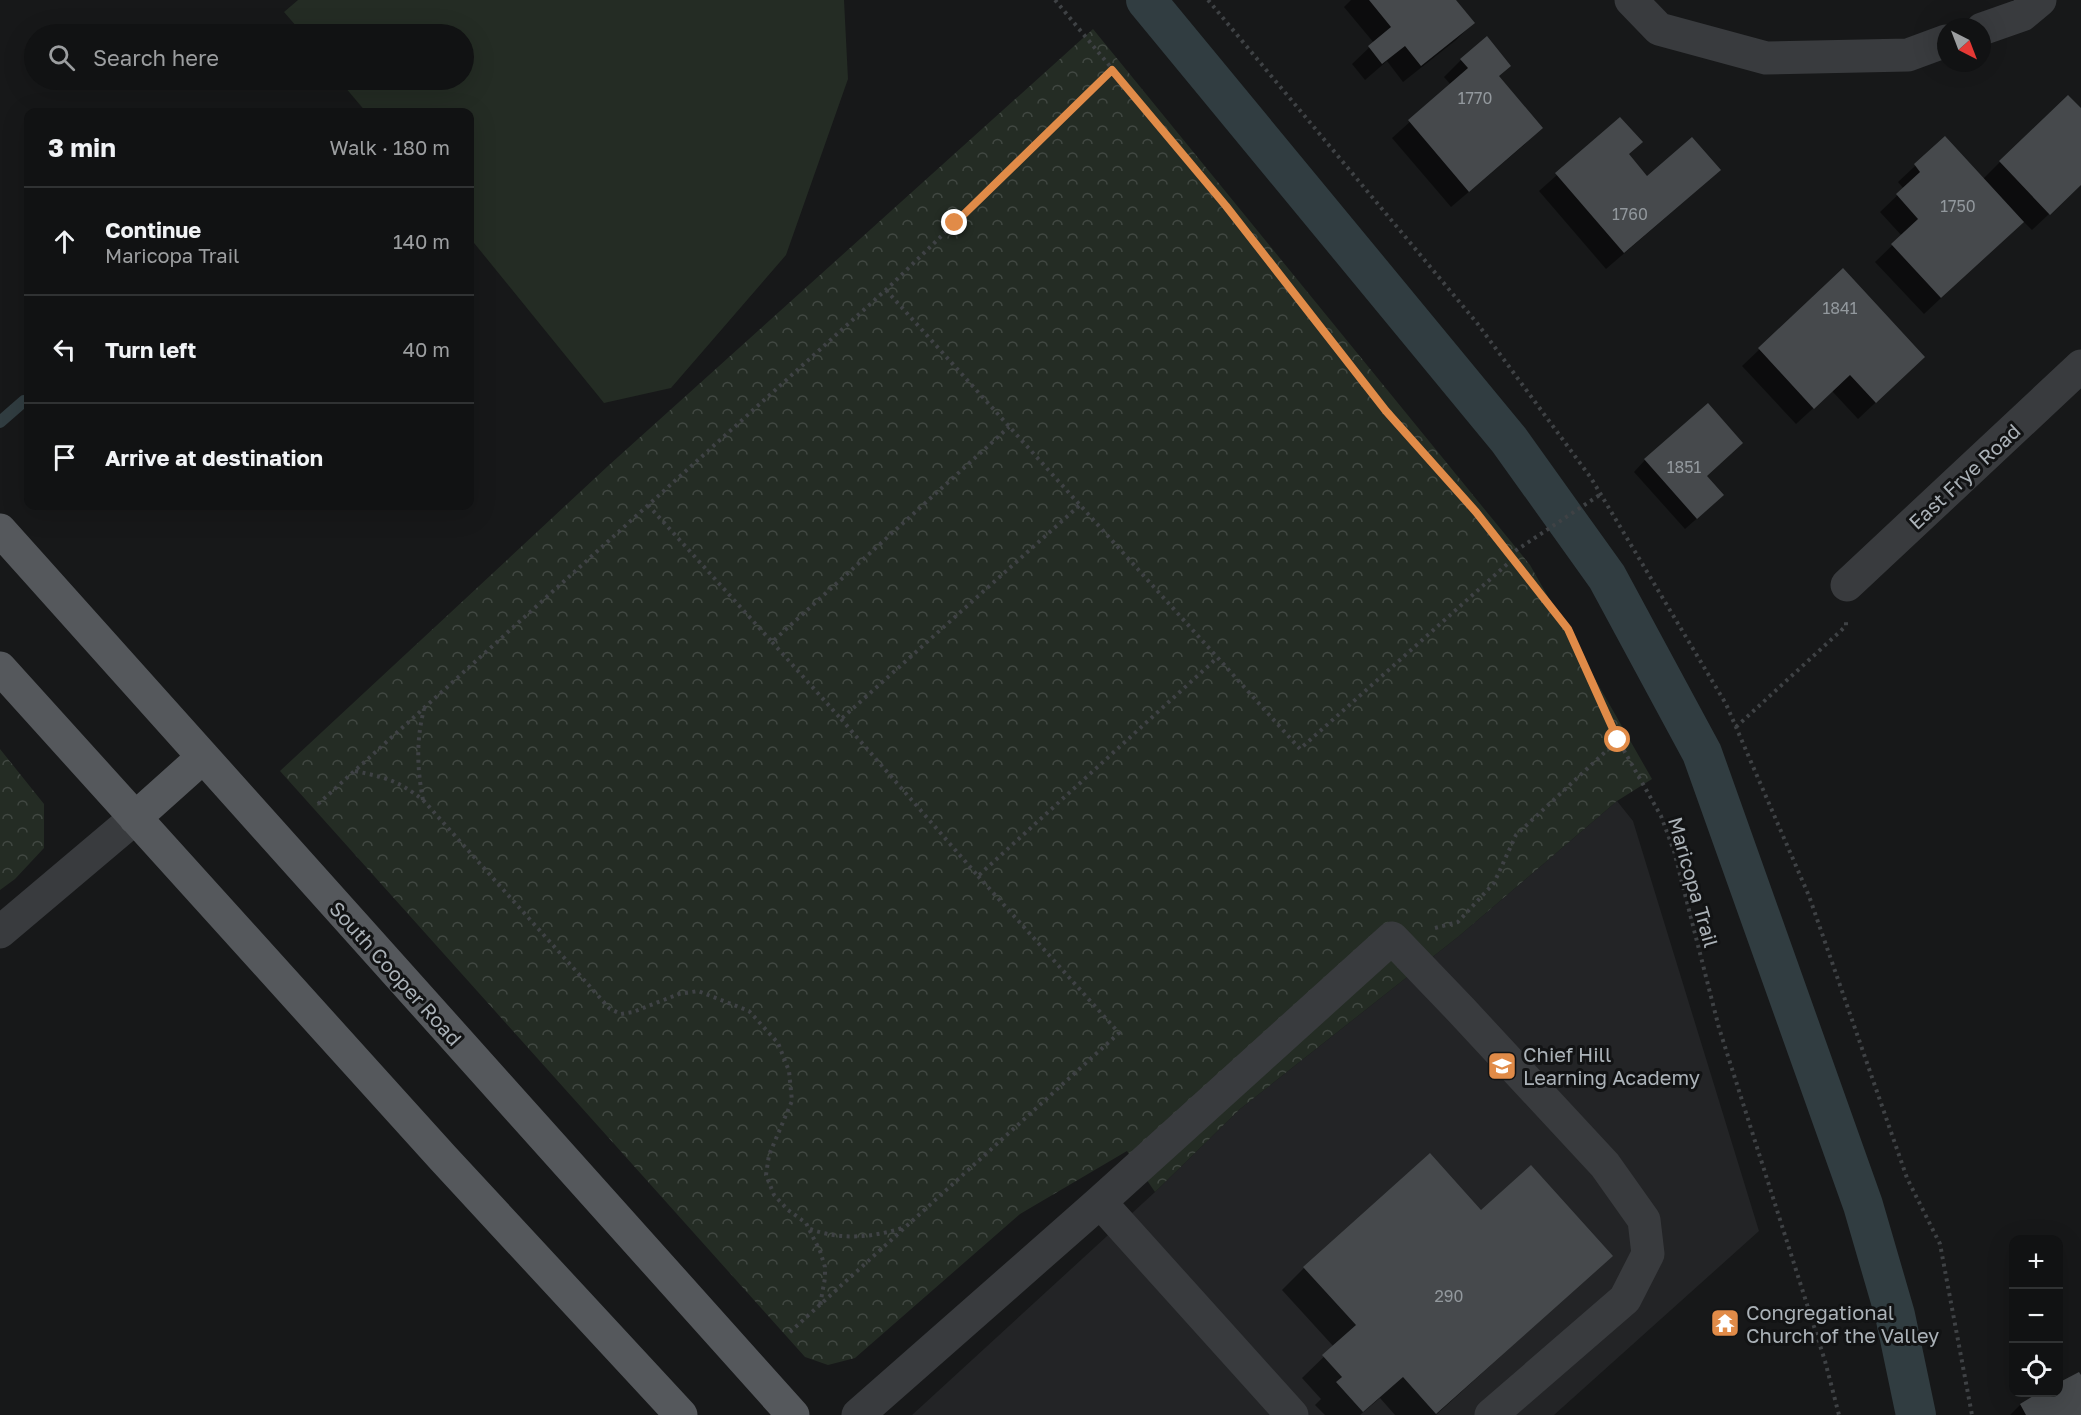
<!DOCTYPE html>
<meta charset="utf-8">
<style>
body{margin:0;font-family:"Golos Text",sans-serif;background:#1a1b1c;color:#f1f3f6}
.controls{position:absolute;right:18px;bottom:18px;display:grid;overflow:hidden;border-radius:12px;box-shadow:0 6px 24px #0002}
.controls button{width:54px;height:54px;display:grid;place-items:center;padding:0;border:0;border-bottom:2px solid #303233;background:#111213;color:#f1f3f6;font:30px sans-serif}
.compass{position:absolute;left:1937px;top:18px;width:54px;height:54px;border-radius:50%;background:#111213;box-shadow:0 6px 24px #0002;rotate:138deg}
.stop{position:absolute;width:18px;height:18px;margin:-14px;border:4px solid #e18b48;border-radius:50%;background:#fff}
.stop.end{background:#e18b48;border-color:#fff;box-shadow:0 2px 6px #0008}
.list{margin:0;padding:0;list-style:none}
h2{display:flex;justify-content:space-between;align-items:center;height:78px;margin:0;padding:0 24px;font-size:26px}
h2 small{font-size:20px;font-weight:400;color:#9c9ea0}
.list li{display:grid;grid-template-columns:39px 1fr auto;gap:18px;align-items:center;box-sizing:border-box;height:108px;padding:0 24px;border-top:2px solid #303233}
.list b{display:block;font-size:22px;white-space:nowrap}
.list p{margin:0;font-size:20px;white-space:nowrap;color:#9c9ea0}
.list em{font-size:20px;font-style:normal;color:#9c9ea0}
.icon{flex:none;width:33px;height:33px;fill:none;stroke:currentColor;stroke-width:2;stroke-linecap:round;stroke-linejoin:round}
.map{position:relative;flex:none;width:2081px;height:1415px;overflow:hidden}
.search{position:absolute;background:#111213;box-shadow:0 6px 24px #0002;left:24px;top:24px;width:450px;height:66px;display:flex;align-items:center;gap:15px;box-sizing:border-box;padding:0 21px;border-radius:33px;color:#9c9ea0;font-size:22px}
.panel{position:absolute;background:#111213;box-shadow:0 6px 24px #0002;left:24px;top:108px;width:450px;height:402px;border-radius:12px}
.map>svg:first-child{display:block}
.built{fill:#232426}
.grass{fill:#242c24}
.park{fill:url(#park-crowns)}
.shadow{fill:#0007}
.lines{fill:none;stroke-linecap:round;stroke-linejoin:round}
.stream{stroke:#313d41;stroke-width:12}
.canal{stroke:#313d41;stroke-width:40}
.building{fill:#46494c}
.path{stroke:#3f4245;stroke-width:4;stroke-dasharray:3 4.5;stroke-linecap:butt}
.minor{stroke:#393b3e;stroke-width:33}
.major{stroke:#55585c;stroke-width:33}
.route{stroke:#e18b48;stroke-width:8}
.labels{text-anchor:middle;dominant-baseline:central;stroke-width:6;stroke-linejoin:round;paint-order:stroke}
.number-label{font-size:16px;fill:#92989d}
.street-label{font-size:20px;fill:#abb2b8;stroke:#121314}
.poi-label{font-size:20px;fill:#abb2b8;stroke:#121314;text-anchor:start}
</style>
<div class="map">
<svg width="2081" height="1415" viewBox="0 0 2081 1415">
<defs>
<pattern id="park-crowns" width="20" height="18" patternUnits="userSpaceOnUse" patternTransform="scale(1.5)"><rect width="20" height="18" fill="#242c24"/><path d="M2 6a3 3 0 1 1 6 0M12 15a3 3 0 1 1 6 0" fill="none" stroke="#414842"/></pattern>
</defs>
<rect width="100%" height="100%" fill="#171819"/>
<!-- built -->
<path class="built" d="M1617,801l16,20 126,410 -205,184h-642l243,-223 85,-83 219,-173z"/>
<!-- grass -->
<path class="grass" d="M298,0h546l4,79 -62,176 -115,133 -67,15 -134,-165v-126h-104l-27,-32h125v-46h-161l-19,-22z"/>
<!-- park -->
<path class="park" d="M1093,29l437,536 122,214 -35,22 -158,135 -219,173 -85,83 -28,-41 -107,63 -165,144 -27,7 -23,-8 -525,-586 328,-305z
M0,749l44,55v44l-29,31 -15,11z"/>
<!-- shadow -->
<path class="shadow" d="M1351,0h103l19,23 -17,17 -53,42 -16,-21 -22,19 -13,-16 22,-21 -30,-36z
M1461,60l37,17 43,51 -17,17 -73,62 -59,-69 59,-53 -7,-8z
M2081,110v74l-49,46 -9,-9 -99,93 -49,-52 27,-26 -22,-24 24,-23 -6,-7 47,-44 38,41 17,-17z
M1620,119l8,36 19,23 55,8 -96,83 -67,-78z
M1843,270l63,104 -48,45 -26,-28 -36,33 -54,-58z
M1645,460l60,16 6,30 -26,23 -51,-57z
M1481,1213l130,43 -175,159h-41l-15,-17 -20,17h-35l-10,-10 6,-6 -19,-21 32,-31 -52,-57 22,-22z
M2081,1378v37h-71l10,-10 38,-13z"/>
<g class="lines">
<!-- stream -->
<path class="stream" d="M0,422l24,-21"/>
<!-- canal -->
<path class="canal" d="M1146,0l363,440 98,137 95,176 161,452 32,110 21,100"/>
</g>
<!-- building -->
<path class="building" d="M1369,0h87l19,23 -54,43 -16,-20 -23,18 -14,-18 23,-19z
M1487,36l24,30 -12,10 44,52 -74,64 -61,-72 60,-52 -8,-9z
M2068,95l13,13v77l-31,30 -51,-54z
M1620,117l23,25 -14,12 18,22 45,-39 29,33 -97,83 -69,-80z
M1945,136l79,86 -83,76 -50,-54 27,-25 -22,-25 24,-22 -6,-8z
M1843,268l82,89 -49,46 -26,-28 -36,34 -56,-61z
M1708,403l35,40 -36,33 17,19 -27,24 -53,-60z
M1430,1153l51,57 50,-45 82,91 -177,158 -33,-37 -40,35 -27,-30 6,-5 -20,-22 34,-30 -53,-58z
M2079,1372l2,3v40h-55l-6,-11 20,-12h18v-9z"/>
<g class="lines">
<!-- path -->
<path class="path" d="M1055,0l171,206 160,205 90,101 91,117 51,111 43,76 13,35 45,177 106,333 14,54
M1208,0l269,323 114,155 135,226 83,192 98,282 33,66 32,171
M886,290l414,459 213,-190
M648,505l124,137 237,-215
M1509,555l92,-61
M772,642l69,77 239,-214
M841,719l137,157 239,-218
M1736,727l110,-101v-7
M355,771c32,7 42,9 68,29l187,209 11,5 12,-2 46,-18 19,-3 51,20 29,32 11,28 3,30 -23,54 -3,20 8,20 14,15 18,13 14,28 5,16v11l-5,27
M423,800c-6,-32 -7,-59 1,-91
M318,804l571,-517 223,-217
M1435,928l23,-6 36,-39 22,-48 102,-95
M810,1229c30,11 61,9 92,-1
M790,1332l329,-299 -141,-157"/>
<!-- minor -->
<path class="minor" d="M1631,0l28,29 107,29 142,-3 38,-14
M1982,29l40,-14 18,-15
M1847,585l234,-219
M0,932l135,-114
M1100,1202l192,213
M858,1415l242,-213 292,-264 70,73 143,154 39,55 4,34 -23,45 -134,116"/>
<!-- major -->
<path class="major" d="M0,530l793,885
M0,668l443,490 238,257
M135,818l67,-60"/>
</g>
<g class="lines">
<!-- route -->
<path class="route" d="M955,223l157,-153 114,136 160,205 90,101 92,117 50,111"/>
</g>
<!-- icons -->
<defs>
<g id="school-square" transform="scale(1.5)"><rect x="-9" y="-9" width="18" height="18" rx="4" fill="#e18b48" stroke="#121314"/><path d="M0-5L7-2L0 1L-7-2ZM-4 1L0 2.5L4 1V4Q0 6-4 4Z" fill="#fff"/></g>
<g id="temple-square" transform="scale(1.5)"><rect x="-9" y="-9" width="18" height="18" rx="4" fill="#e18b48" stroke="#121314"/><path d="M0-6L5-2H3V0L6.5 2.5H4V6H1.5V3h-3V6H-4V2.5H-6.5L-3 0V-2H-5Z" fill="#fff"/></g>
</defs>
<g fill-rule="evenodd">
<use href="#school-square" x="1502" y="1066"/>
<use href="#temple-square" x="1725" y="1323"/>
</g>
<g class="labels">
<!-- number labels -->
<g class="number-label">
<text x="1475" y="98">1770</text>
<text x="1958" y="206">1750</text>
<text x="1630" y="214">1760</text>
<text x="1840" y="308">1841</text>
<text x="1684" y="467">1851</text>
<text x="1449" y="1296">290</text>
</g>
<!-- street labels -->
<g class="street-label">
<text transform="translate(1964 476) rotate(-43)">East Frye Road</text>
<text transform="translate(1694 882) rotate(74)">Maricopa Trail</text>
<text transform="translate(396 973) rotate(48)">South Cooper Road</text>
</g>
<!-- poi labels -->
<g class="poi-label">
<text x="1523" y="1054">Chief Hill<tspan x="1523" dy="23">Learning Academy</tspan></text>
<text x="1746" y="1312">Congregational<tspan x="1746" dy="23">Church of the Valley</tspan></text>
</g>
</g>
</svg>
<div class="controls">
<button>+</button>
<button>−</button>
<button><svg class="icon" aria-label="locate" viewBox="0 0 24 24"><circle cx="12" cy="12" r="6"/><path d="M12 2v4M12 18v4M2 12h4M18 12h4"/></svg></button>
</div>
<svg class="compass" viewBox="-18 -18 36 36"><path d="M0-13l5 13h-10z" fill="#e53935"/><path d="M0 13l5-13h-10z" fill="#9c9ea0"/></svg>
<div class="stop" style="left:1618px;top:740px"></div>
<div class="stop end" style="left:955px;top:223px"></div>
<div class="search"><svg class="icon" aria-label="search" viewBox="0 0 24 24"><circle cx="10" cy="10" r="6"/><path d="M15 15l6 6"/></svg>Search here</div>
<section class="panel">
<h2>3 min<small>Walk · 180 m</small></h2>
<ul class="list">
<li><svg class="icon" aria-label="ahead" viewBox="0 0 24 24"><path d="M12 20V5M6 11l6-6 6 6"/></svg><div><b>Continue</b><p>Maricopa Trail</p></div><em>140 m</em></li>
<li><svg class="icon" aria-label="left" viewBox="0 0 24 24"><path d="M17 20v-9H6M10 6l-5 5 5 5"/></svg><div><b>Turn left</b></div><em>40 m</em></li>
<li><svg class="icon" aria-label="arrive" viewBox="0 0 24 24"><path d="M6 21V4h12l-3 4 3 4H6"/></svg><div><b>Arrive at destination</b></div></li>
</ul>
</section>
</div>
